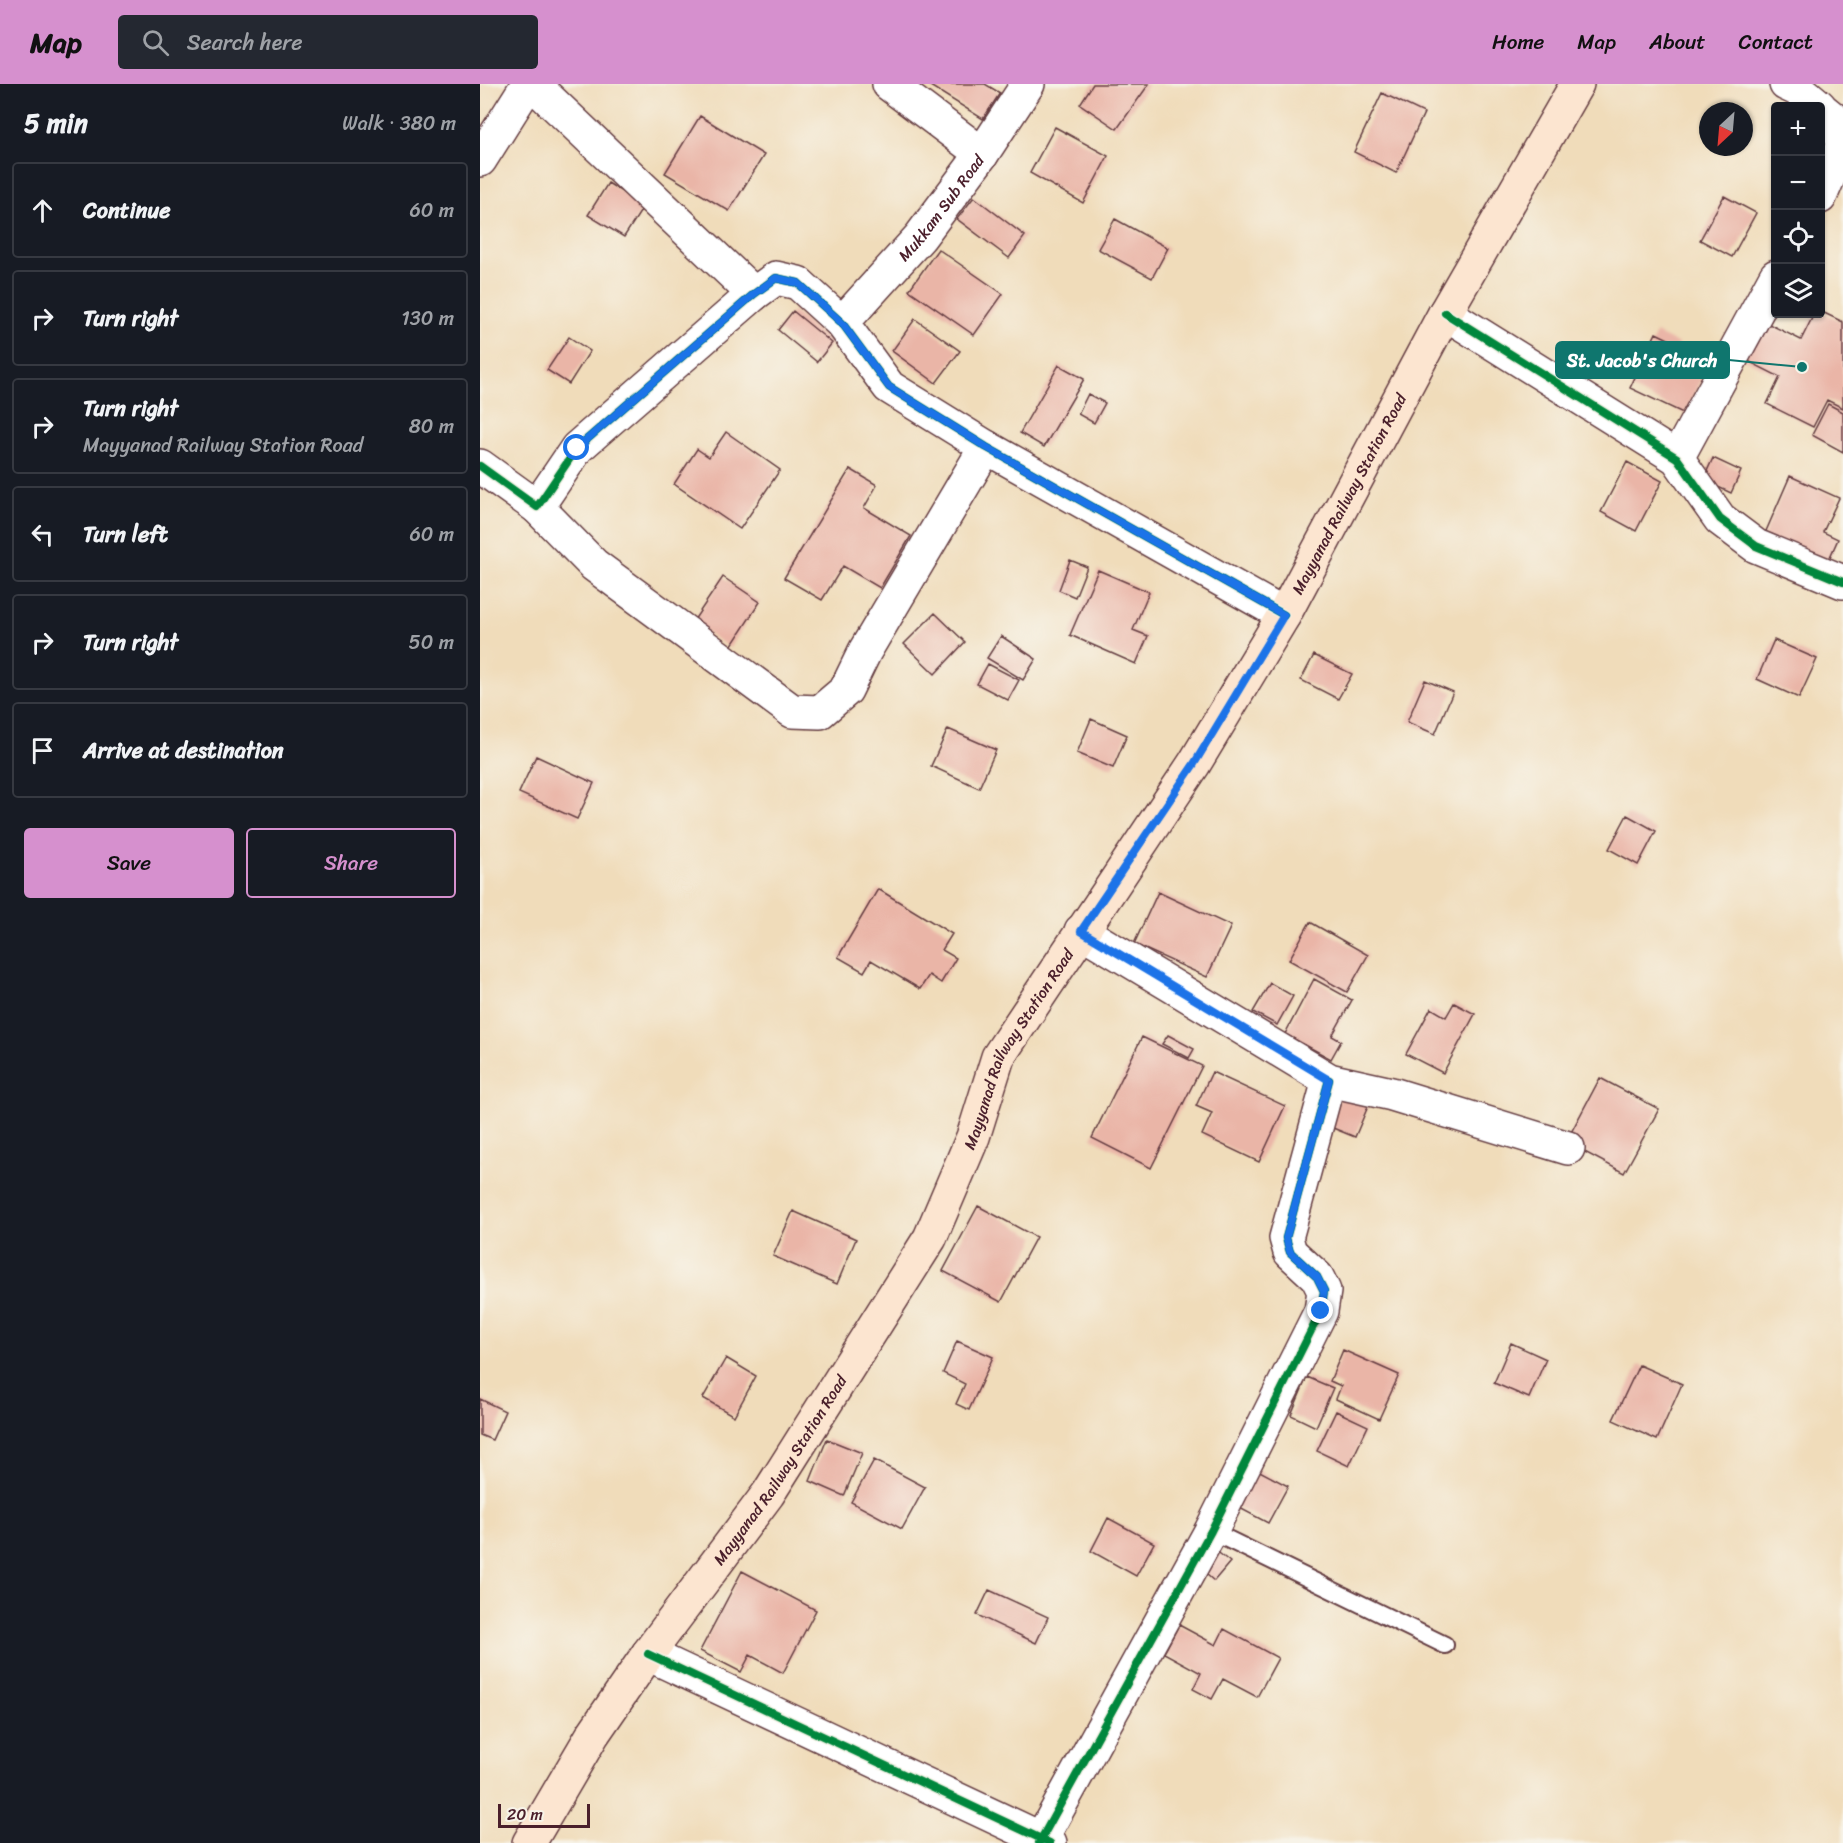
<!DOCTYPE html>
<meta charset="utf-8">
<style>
body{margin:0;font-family:Sriracha,sans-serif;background:#242831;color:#f1f3f6}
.controls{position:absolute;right:18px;top:18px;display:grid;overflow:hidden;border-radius:6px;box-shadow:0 2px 4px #0004}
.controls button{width:54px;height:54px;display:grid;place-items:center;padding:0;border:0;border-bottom:2px solid #363941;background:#171b24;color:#f1f3f6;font:30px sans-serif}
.compass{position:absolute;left:1219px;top:18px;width:54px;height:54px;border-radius:50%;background:#171b24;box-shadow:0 2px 4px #0004;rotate:206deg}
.scale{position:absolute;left:18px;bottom:15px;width:92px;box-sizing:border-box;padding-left:6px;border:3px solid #4a1f2b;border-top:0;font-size:16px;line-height:21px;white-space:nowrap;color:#4a1f2b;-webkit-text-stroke:4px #f7f3e8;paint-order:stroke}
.stop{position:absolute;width:18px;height:18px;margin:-14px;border:4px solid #1a73e8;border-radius:50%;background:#fff}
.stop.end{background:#1a73e8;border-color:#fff;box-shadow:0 2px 6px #0008}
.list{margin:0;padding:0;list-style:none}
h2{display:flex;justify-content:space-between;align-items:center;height:78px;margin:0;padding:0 24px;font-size:26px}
h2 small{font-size:20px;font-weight:400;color:#9ea1a6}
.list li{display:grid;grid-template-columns:39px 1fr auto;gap:18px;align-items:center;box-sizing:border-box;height:96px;margin:0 12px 12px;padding:0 12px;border:2px solid #363941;border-radius:6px}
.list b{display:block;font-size:22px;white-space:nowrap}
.list p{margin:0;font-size:20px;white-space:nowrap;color:#9ea1a6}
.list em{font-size:20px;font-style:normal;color:#9ea1a6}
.actions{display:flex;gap:12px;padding:18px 24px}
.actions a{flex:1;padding:14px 0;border:2px solid #d690ce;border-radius:6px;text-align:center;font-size:21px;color:#d690ce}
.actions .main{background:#d690ce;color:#111}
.icon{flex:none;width:33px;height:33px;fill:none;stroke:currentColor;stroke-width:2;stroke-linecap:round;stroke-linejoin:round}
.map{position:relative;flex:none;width:1363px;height:1759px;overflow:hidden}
header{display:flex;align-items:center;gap:36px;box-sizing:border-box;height:84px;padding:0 30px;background:#d690ce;color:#111}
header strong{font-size:28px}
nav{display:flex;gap:33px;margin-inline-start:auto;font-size:21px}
.search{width:420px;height:54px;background:#242831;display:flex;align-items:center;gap:15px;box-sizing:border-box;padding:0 21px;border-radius:6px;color:#9ea1a6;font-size:22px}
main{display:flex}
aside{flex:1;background:#171b24}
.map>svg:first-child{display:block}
.building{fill:#eab5a7}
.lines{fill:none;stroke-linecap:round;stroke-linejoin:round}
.service-casing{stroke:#633b40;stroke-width:20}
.minor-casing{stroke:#633b40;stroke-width:36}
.secondary-casing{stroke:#633b40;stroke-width:36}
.service{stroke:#fff;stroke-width:16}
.minor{stroke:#fff;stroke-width:33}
.secondary{stroke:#fce5d0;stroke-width:33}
.cycleway-casing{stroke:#f7f3e8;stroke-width:11}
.cycleway{stroke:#00873e;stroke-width:8}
.route{stroke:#1a73e8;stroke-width:8}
.labels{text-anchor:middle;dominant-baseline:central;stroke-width:4.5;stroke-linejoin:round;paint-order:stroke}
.street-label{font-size:16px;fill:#4a1f2b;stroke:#f7f3e8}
.leader{fill:none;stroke:#0f766e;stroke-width:2}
.callout-dot{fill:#0f766e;stroke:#f7f3e8;stroke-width:2}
.callout{fill:#0f766e;stroke:#0f766e;stroke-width:2}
.callout-label{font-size:18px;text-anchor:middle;font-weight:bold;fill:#fff}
</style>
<header>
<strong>Map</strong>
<div class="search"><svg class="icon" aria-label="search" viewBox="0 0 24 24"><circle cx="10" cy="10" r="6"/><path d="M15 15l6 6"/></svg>Search here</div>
<nav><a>Home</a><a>Map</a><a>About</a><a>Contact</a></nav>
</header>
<main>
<aside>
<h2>5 min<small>Walk · 380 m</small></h2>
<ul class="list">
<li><svg class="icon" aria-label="ahead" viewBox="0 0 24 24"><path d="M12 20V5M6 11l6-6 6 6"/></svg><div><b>Continue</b></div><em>60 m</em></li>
<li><svg class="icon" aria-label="right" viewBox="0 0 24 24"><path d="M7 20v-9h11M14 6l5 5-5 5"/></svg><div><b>Turn right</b></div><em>130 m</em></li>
<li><svg class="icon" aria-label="right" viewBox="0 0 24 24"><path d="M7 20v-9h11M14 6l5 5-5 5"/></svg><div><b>Turn right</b><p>Mayyanad Railway Station Road</p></div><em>80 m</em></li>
<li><svg class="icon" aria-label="left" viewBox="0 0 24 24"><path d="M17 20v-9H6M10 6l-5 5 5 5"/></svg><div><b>Turn left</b></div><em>60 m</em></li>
<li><svg class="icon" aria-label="right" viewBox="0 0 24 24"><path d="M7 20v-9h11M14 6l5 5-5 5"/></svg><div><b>Turn right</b></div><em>50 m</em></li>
<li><svg class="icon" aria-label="arrive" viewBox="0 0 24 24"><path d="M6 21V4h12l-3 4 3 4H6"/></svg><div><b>Arrive at destination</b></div></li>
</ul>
<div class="actions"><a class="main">Save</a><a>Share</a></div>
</aside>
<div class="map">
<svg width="1363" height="1759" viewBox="0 0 1363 1759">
<rect width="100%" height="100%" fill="#f7f3e8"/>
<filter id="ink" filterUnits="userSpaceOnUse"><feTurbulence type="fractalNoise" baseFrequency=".0167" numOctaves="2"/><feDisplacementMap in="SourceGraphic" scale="12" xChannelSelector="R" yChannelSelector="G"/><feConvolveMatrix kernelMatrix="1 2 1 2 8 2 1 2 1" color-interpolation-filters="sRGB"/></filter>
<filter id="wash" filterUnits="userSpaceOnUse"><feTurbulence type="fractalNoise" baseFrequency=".008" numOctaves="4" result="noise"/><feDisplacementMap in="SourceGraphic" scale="24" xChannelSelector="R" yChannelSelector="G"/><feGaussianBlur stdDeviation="1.35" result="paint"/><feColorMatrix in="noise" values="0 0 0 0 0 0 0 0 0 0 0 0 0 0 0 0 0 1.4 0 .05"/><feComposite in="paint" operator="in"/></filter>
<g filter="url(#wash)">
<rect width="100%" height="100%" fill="#f0dcba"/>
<g id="blocks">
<!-- building -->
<path class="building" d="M447,0h58l15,9 -17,26z
M613,0h56l-32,45 -37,-25z
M902,9l42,20 -28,60 -42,-21z
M220,32l64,39 -35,56 -64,-38z
M575,43l53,29 -25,47 -53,-30z
M128,99l36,23 -20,31 -36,-22z
M1244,112l32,17 -24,44 -32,-17z
M494,113l51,39 -16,22 -52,-39z
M635,135l53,29 -16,30 -54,-29z
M458,165l65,45 -29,41 -65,-45z
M313,227l39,32 -15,19 -39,-32z
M1340,227l23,11v86l-16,-8 -14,27 -46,-23 13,-27 -38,-19 19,-38 40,20 13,-26h6z
M435,235l45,32 -24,32 -44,-32z
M1176,249l23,11 -5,10 32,15 -21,45 -55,-26z
M89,253l21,14 -21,33 -22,-14z
M579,281l25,14 -40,68 -24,-14z
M608,310l17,9 -11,20 -16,-9z
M1348,320l15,8v40l-31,-17z
M246,348l54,38 -40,59 -66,-45 23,-35 12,8z
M1233,374l28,13 -10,22 -28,-13z
M1147,378l35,19 -26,50 -35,-19z
M370,385l27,16 -13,23 47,28 -31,52 -37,-22 -21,34 -38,-22z
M1310,392l49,22 -16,34 15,7 -12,27 -63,-28z
M590,476l17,7 -12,30 -16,-7z
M618,486l51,22 -16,38 15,6 -12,28 -66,-29z
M243,493l37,25 -30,46 -38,-25z
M455,529l30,29 -30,32 -31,-30z
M521,552l35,23 -13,21 -36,-22z
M1294,556l43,19 -18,39 -42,-19z
M834,571l38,19 -14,25 -37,-19z
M508,580l31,16 -11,20 -31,-16z
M945,596l28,12 -18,42 -28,-12z
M611,635l36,16 -14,33 -36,-15z
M468,645l48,21 -17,38 -48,-22z
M56,672l58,27 -17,36 -58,-26z
M1147,731l29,16 -18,34 -29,-16z
M398,805l74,45 -10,16 14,8 -15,25 -12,-8 -9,14 -49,-29 -7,12 -26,-15z
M678,808l73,34 -24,51 -73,-33z
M830,838l58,33 -21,37 -58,-32z
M834,895l38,21 -20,36 9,5 -10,18 -46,-25z
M790,899l23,13 -16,29 -24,-13z
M974,919l21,11 -32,59 -37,-19 25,-46 15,9z
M688,951l26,14 -5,9 -27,-14z
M662,953l60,29 -51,102 -59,-30z
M732,988l73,34 -26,56 -57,-27 10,-22 -16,-7z
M1120,994l59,31 -35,64 -58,-31z
M862,1009l27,11 -14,33 -27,-11z
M498,1122l58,31 -35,65 -58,-31z
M313,1127l63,28 -19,45 -64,-28z
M477,1257l36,16 -24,53 -13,-6 9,-20 -22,-11z
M1031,1259l35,16 -17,39 -35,-15z
M863,1266l56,25 -20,44 -43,-20 5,-13 -11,-5z
M246,1274l30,18 -22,40 -31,-18z
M1159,1281l43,19 -25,56 -44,-20z
M827,1293l26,11 -17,39 -25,-12z
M0,1315l25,12 -13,29 -12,-5z
M856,1327l32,15 -19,40 -32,-15z
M347,1355l35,14 -18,43 -34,-15z
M394,1376l51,27 -23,42 -51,-27z
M772,1383l36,19 -20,37 -36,-19z
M628,1434l46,25 -18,33 -45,-25z
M734,1465l16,13 -16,19 -15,-13z
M262,1487l74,39 -33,63 -33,-18 -9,17 -41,-21z
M509,1506l59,27 -12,26 -59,-28z
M699,1541l37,20 8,-16 54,29 -21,39 -34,-18 -11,20 -19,-10 8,-16 -37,-20z"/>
</g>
</g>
<g filter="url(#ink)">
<use href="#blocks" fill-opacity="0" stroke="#633b40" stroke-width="1.5"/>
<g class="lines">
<!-- service casing -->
<g class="service-casing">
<path id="service" d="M731,1447l234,114"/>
</g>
<!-- minor casing -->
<g class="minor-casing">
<g id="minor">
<path d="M53,0l221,210"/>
<path d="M409,0l93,70"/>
<path d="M1306,0l15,7 18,15"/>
<path d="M1340,24l21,17v23l-21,49"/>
<path d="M0,76l48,-76"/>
<path d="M965,229l232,145 43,61 36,27 87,36"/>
<path id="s1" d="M362,239l78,-86 62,-83 46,-70"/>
<path d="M1197,374l99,-182"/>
<path d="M0,382l57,41 40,-59 177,-154 22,-16 22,5 44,40 47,64 97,60 298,168"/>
<path d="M57,423l57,58 198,146 28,1 26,-22 19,-39 121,-204"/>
<path d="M601,847l248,149 63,14 176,54"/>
<path d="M168,1570l402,189"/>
<path d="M559,1759l172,-312 110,-220 3,-20 -7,-14 -27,-25 -4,-14 43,-158"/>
</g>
</g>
<!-- secondary casing -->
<g class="secondary-casing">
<g id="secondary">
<path id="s2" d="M49,1759l64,-109 55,-80 120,-160 162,-256 43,-101 25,-80 196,-293 90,-149 161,-302 132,-229"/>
</g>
</g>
<!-- service -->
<use href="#service" class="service"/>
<!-- minor -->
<use href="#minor" class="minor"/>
<!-- secondary -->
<use href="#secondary" class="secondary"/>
<!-- cycleway casing -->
<g class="cycleway-casing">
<path id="cycleway" d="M965,229l232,145 43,61 36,27 87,36
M0,382l57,41 40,-59 177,-154 22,-16 22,5 44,40 47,64 97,60 298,168
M168,1570l402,189
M559,1759l172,-312 110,-220 3,-20 -7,-14 -27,-25 -4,-14 43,-158"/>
</g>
<!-- cycleway -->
<use href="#cycleway" class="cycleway"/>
</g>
</g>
<g class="lines" filter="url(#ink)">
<!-- route -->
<path class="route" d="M97,364l177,-154 22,-16 22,5 44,40 47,64 97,60 298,168 -90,149 -113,167 248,149 -43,158 4,14 27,25 7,14 -3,20"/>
</g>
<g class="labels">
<!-- street labels -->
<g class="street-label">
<text stroke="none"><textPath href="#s1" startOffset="152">Mukkam Sub Road</textPath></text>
<text stroke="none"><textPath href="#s2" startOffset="1584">Mayyanad Railway Station Road</textPath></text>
<text stroke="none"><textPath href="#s2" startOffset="936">Mayyanad Railway Station Road</textPath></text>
<text stroke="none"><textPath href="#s2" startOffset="450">Mayyanad Railway Station Road</textPath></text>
</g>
</g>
<!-- callouts -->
<path class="leader" d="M1322 283L1249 276"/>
<circle class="callout-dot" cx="1322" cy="283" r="6"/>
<rect class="callout" x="1076" y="258" width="173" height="36" rx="6"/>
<g class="callout-label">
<text x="1162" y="283">St. Jacob's Church</text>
</g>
</svg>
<div class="controls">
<button>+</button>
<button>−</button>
<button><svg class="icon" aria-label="locate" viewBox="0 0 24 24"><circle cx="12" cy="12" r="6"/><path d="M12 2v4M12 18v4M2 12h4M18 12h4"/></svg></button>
<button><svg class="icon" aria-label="layers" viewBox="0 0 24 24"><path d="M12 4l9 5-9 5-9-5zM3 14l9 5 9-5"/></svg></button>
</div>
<svg class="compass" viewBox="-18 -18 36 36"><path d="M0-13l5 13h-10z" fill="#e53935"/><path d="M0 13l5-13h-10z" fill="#9ea1a6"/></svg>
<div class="scale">20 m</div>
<div class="stop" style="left:97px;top:364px"></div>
<div class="stop end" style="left:841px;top:1227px"></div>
</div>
</main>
